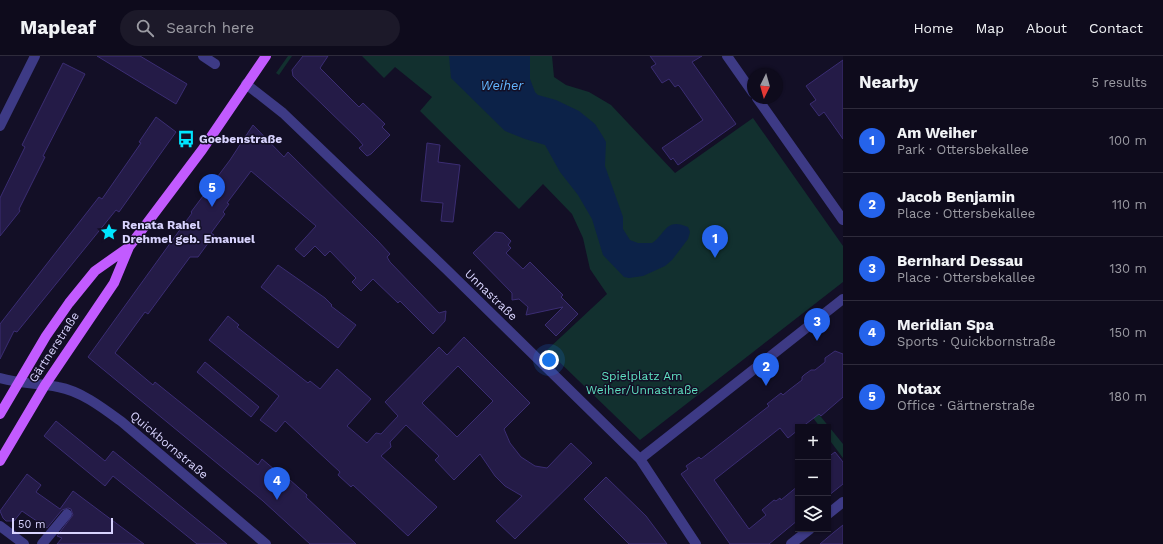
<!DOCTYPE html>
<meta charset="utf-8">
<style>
body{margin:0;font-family:"Work Sans",sans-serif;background:#1c1929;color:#f1f3f6}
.controls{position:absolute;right:12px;bottom:12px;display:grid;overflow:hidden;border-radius:0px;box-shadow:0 1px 3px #0004}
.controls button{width:36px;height:36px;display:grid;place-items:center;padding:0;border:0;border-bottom:1px solid #2e2b3b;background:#0e0b1c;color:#f1f3f6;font:20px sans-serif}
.compass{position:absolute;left:747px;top:12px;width:36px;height:36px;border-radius:50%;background:#0e0b1c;box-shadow:0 1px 3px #0004;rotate:185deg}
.scale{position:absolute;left:12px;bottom:10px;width:101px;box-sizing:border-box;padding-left:4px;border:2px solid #d9d4ff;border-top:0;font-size:11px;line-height:14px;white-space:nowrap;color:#d9d4ff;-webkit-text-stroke:3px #130f26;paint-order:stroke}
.you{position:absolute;left:549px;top:304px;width:14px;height:14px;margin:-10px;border:3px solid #fff;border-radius:50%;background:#1a73e8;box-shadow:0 0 0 6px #1a73e833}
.badge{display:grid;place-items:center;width:26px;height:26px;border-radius:50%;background:#2563eb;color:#fff;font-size:13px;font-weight:700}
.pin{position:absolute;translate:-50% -33px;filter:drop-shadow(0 1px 2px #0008)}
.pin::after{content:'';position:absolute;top:21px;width:14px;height:12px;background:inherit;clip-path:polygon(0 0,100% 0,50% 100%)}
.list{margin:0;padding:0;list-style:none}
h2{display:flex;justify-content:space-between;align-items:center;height:52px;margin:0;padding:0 16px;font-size:17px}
h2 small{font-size:13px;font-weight:400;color:#9b9ba3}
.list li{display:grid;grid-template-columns:26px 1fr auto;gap:12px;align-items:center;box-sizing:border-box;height:64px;padding:0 16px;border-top:1px solid #2e2b3b}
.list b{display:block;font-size:15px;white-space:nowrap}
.list p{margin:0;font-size:13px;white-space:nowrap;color:#9b9ba3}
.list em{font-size:13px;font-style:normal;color:#9b9ba3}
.icon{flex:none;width:22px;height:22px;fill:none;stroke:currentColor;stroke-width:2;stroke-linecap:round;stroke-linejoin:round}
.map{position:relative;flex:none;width:843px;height:488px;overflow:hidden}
header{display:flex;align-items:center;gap:24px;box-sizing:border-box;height:56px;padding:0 20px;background:#0e0b1c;border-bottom:1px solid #2e2b3b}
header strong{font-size:19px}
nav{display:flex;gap:22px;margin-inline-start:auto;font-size:14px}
.search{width:280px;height:36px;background:#1c1929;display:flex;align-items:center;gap:10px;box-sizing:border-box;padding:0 14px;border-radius:22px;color:#9b9ba3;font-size:15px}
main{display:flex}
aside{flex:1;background:#0e0b1c}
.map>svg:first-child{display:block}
.green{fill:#12302f}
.water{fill:#0c2248}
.building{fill:#241b47;stroke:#3b2d73;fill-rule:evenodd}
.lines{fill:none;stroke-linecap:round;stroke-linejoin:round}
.minor{stroke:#3d3a85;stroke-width:10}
.major{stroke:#c25bff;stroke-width:10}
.labels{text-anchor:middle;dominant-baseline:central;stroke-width:3;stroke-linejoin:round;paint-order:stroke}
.poi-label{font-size:12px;font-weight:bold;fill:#d9d4ff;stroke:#130f26;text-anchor:start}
.street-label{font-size:12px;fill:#d9d4ff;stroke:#130f26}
.park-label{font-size:12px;fill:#5fe0c0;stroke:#130f26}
.water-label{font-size:13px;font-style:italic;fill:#62b6ff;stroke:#130f26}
</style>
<header>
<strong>Mapleaf</strong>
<div class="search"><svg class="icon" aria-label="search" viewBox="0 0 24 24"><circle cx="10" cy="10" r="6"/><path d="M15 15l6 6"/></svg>Search here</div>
<nav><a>Home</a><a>Map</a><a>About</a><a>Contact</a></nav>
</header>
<main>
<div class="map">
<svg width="843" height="488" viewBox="0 0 843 488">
<rect width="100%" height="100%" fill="#130f26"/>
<!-- green -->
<path class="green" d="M288,0h4l-13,19 -3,-2z
M362,0h190l2,21 12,8 23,7 22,13 64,68 78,-55 90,128v36l-203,158 -93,-90 60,-56 -17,-25 -7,-31 -11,-24 -29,-30 -24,25 -99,-98 12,-14 -37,-30 -11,11z
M795,329l48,59v14l-15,-20v-11h-8l-29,-38z"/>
<!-- water -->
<path class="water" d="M449,0h81v23l5,13 3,3 18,5 23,11 16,13 7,11 4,7 -1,24 18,51v12l7,11 8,3h14c14,-9 13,-26 36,-16l2,5 -2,7 -16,21 -7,6 -22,10 -14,2 -5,-1 -21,-22 -11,-36 -14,-24 -18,-23 -15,-27 -20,-6 -20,-8 -54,-53z"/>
<!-- building -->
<path class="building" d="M97,0h43l47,28 -11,20z
M303,0h25l-8,12 39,39 4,-4 22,21 -3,3 8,8 -19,19 -4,2 -8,-8 4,-3 -5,-6 -65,-63 -1,-6z
M650,0h52l-10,6 44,62 -58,41 -5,-7 -2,2 -9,-12 41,-28 -23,-33 -2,-2 -3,2 -6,-8 -7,4 -11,-16 5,-3z
M843,4v79l-19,-27 -5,4 -9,-12 6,-4 -10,-14z
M63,7l22,11 -42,82 2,1 -26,52 1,2 -20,25v-38l25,-51 -3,-2z
M156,61l20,15 -57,80 -3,-2 -99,122 -3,-1 -14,28v-35l99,-127 3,2 39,-56 -2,-1z
M253,69l31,32 4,-5 90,89 12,13 -3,3 3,5 49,51 7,-2 -1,10 -12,13 -33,-33 -2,2 -25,-24 -12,12 -9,-9 4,-4 -26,-27 -5,5 -10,-10 -11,11 -9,-8 21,-23 -65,-55 -24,32 2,1 -6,8 2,2 -14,19 3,2 -16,22h-8l-42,57 -3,-2 -30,41 38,32 2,-3 103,83 4,-6 26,22 2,-1 17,15 -1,2 50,47h-46l-47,-43 -175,-144 104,-144 -1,-1 39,-52z
M427,87l13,2 -2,17 22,3 -7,57 -12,-1 2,-18 -22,-2z
M495,176l8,1 8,8 -3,4 3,3 -5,5 17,16 7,-7 33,33 -2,2 17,17 -22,22 -11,-11 18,-18 -37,8 2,-8 -9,-8 -7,1v-7l-39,-40z
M278,209l47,33 7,7 -1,1 25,19 -18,23 -77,-61z
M228,260l11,9 -2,2 71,56 2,-2 10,8 17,-20 34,30 -24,27 20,17 9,-10 5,1 17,-18 -13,-14 54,-55 8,8 17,-18 66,66 -26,26 6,14 11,14 14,9 12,2 24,-25 21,20 -77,76 -19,-18 26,-25 -17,-10 -10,-10 -15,-22 -26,26 -19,-20 4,-4 -33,-31 -16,17 1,5 -10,9 56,51 -29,29 -55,-51 -2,2 -13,-12 2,-3 -55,-51 -9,11 -16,-12 19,-24 -70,-56zM458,310l35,35 -36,36 -35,-34z
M835,295l8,3v43l-22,19 -2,-2 -17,13h-4v3l-10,8 -8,-10 -66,52 35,49 17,-14 -4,-5 12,-10 2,1 4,-3 1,2 17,-14v34l-29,24h-39l-49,-70 7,-5 -2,-3 13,-9 2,2 68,-53 -2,-2 14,-11 2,2 6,-5 13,-10v-3l2,-2 7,-5h4l10,-8v-4z
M205,306l54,45 -8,10 -54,-45z
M56,365l49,40 8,-10 114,93h-30l-84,-68 -8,10 -61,-50z
M835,396l8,10v22l-15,12v-39z
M27,418l14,11 -5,7 24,17 13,-18 71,53h-87l5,-6 -5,-2 16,-21 -2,-6 -3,-1 -6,2 -15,18 -25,-17 -8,10h-8l-3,-3 -3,-7z
M606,421l40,39 21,28h-38l-45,-45z
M843,469v19h-23l13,-11z"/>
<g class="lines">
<!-- minor -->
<path class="minor" d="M203,0l12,8
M727,0l26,37
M246,28l37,29 163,156 194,190 56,85
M757,42l86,122
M0,70l35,-70
M0,322c19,6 38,5 58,9 23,4 45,21 64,35l144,122
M640,403l203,-160
M828,458l15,-12
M0,470l24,18
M42,488l25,-30
M791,488l19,-15"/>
<!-- major -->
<path class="major" d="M0,358l46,-78 23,-33 26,-32 34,-24
M0,405l45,-76 69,-102 15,-36 73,-97 64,-94"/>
</g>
<!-- icons -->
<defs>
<g id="bus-bare" transform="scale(1.38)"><path d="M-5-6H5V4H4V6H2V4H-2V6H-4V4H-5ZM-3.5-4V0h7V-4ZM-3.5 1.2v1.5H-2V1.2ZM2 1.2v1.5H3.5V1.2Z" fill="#00e5ff" stroke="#130f26" stroke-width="2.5" paint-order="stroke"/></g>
<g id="sight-bare" transform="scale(1.38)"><path d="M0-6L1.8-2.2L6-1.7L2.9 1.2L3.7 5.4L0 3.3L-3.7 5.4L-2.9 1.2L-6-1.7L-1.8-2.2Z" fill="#00e5ff" stroke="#130f26" stroke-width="2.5" paint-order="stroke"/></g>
</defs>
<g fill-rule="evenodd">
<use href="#bus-bare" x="186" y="83"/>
<use href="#sight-bare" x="109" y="176"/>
</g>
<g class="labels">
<!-- poi labels -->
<g class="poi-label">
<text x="199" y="83">Goebenstraße</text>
<text x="122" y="169">Renata Rahel<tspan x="122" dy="14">Drehmel geb. Emanuel</tspan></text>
</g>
<!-- street labels -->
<g class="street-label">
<text transform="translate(491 239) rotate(44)">Unnastraße</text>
<text transform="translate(54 291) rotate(-57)">Gärtnerstraße</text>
<text transform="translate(169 389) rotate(40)">Quickbornstraße</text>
</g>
<!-- park labels -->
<g class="park-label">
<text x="642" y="320">Spielplatz Am<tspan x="642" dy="14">Weiher/Unnastraße</tspan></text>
</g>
<!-- water labels -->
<g class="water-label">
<text x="502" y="29">Weiher</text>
</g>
</g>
</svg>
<div class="controls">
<button>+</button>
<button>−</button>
<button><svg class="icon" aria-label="layers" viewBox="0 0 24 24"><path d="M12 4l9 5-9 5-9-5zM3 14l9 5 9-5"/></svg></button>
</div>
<svg class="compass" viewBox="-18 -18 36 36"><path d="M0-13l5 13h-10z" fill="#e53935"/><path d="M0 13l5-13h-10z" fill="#9b9ba3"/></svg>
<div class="scale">50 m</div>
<div class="you"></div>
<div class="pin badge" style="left:715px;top:202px">1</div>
<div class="pin badge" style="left:766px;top:330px">2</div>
<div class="pin badge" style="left:817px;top:285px">3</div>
<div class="pin badge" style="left:277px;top:444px">4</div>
<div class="pin badge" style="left:212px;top:151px">5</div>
</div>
<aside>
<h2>Nearby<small>5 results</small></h2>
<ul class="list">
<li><span class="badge">1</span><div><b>Am Weiher</b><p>Park · Ottersbekallee</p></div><em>100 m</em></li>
<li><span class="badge">2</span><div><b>Jacob Benjamin</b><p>Place · Ottersbekallee</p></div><em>110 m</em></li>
<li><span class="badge">3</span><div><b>Bernhard Dessau</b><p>Place · Ottersbekallee</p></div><em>130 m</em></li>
<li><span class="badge">4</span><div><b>Meridian Spa</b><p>Sports · Quickbornstraße</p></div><em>150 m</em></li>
<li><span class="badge">5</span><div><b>Notax</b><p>Office · Gärtnerstraße</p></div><em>180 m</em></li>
</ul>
</aside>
</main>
